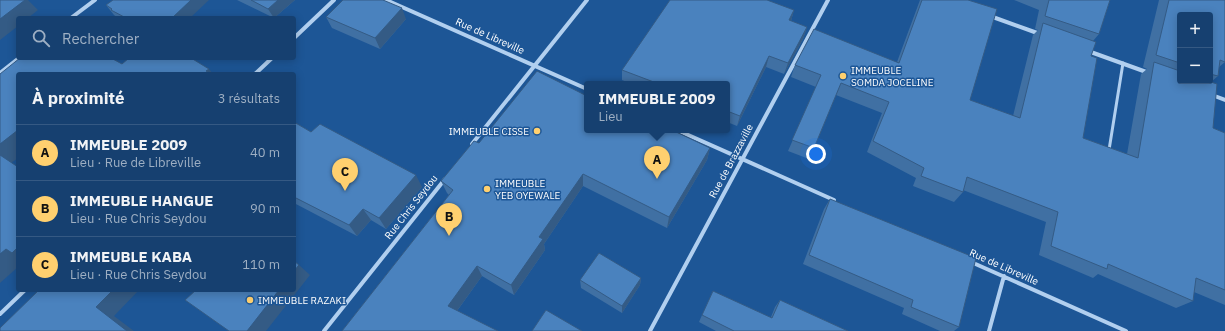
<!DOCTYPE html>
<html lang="fr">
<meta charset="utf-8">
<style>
body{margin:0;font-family:"IBM Plex Sans",sans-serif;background:#234b78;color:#f1f3f6}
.controls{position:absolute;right:12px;top:12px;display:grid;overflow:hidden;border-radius:4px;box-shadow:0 2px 10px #0003}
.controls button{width:36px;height:36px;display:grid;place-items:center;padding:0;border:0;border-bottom:1px solid #355983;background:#164070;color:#f1f3f6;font:20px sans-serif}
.you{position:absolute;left:816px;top:154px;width:14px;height:14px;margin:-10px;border:3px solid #fff;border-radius:50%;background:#1a73e8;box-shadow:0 0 0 6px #1a73e833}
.badge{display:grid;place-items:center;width:26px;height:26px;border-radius:50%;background:#ffd06f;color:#111;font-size:13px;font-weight:700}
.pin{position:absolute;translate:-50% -33px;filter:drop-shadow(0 1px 2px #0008)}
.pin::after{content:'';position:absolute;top:21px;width:14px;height:12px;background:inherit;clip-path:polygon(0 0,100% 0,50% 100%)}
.popup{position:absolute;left:584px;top:81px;width:146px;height:52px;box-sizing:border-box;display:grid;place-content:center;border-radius:4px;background:#164070;filter:drop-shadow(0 1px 3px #0005);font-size:13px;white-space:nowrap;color:#9eafc3}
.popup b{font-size:15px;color:#f1f3f6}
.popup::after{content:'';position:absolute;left:50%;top:100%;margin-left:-8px;border:8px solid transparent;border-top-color:#164070}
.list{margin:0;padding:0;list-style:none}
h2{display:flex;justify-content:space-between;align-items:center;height:52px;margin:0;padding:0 16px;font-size:17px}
h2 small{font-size:13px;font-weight:400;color:#9eafc3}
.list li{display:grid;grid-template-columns:26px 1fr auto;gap:12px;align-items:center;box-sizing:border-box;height:56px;padding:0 16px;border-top:1px solid #355983}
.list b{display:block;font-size:15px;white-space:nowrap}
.list p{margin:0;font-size:13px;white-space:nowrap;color:#9eafc3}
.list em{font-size:13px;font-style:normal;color:#9eafc3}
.icon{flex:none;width:22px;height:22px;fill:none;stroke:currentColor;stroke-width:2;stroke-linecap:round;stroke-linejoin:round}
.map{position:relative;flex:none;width:1225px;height:331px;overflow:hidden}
.search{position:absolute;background:#164070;box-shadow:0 2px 10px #0003;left:16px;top:16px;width:280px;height:44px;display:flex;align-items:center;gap:10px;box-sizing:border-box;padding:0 14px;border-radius:4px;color:#9eafc3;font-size:15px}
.panel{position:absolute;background:#164070;box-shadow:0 2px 10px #0003;left:16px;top:72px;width:280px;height:220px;border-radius:4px}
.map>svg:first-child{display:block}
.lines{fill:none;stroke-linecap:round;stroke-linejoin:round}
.lane{stroke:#b1cfef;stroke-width:3}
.street{stroke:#b1cfef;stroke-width:4}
.wall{fill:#4070a3;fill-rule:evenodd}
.shaded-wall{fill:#345b85}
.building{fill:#4a82be;stroke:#345b85}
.poi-dot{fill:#ffd06f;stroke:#1d5696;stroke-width:1.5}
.labels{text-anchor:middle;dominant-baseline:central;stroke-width:3;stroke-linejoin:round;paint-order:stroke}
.street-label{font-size:10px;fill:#fff;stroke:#1d5696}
.poi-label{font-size:10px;fill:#fff;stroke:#1d5696;text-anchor:start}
</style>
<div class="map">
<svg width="1225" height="331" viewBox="0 0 1225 331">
<rect width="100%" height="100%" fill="#1d5696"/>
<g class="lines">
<!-- lane -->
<path class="lane" d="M1109,150l14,-87"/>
<!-- street -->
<path class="street" d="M386,0l201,89
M990,16l50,18
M71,18l24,-18
M294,38l40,-38
M1088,51l61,22
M0,73l19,-15
M255,74l17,-16
M1212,95l13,5
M677,130l157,70
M472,144l115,-144
M971,262l155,69
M0,314l25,-24
M324,331l121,-152
M650,331l178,-331
M989,331l15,-55"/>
</g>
<!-- wall -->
<path class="wall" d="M237,0h58l-21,18z
M920,0h48l2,100 43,16 20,-81 5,-5 -3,-1 4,-19 -25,-10h96l-11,34 -6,7 -10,97 44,16 14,-80 6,-5 -4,-2 16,-67h66v62l-6,5 -1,9 -7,6 2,46 12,5v172l-31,-13 -1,9 -17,7 -78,-34 -5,4 -54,-23 7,-33 -83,-32v2l-9,10 -41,-16 3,-8 -49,-26 15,-39 -46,-18 -22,53 -5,11 -21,-8 28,-64 -25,-10 4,-12 102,-3zM1180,15h30v66h-30z
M106,5l84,13h-72l-4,-3z
M794,10l-3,11 16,6 -4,12 -19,35 -18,-7 -29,59 -10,-4v-38h-96l-9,-4v-10z
M326,17l80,2 -26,30 -48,-21z
M294,122l17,10 111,55 -36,42 -15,-9 -14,16 -63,-33z
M587,130l123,18 -3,12 -40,68 -84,-42 -39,58 1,6 -31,45 -32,-19 -25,35 -115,20 107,-136 -2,-2 -6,-12 38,-38z
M830,199l129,128 -5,4h-14l-38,-17 2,-6 -101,-44 21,-55z
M641,278l-1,7 -18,28 -41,-25 -1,-8z
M780,300l68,31h-132l-17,-9 3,-7 69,2 4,-10z"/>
<!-- shaded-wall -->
<path class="shaded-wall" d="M25,0h3l10,10 -10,8h-10v8l-18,14v-21z
M191,0h18l-19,18h-18z
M278,0h17l-21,18 -6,-9z
M402,8l4,11 -26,30 -5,-11z
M794,10l-3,11 -2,-1z
M807,27l-4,12 -19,35 4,-11z
M769,56l-3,11 -29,59 3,-10z
M209,69l4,5h-4l-3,-3z
M18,130v28l-7,5 -11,-7v-12z
M710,148l-3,12 -40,68 2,-11z
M583,174v12l-39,58 1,6 -31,45 -3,-10 28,-48z
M416,175l6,12 -36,42 -7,-11z
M363,209l8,11 -14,16 -8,-11z
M18,247v20l-18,16v-29l6,-5z
M299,265l11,10 -44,56h-19l32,-41h15v-19z
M477,266l5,10 -28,39 -6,-9z
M641,278l-1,7 -18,28v-7z
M113,290h26l-25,26 20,15h-7l-31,-24z"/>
<!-- building -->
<path class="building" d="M0,0h25l-25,19z
M113,0h78l-19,18h-46l-15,-8 1,-1 -6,-4z
M251,0h27l-10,9z
M343,0h40l19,8 -27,30 -49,-21z
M670,0h97l27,10 -5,10 18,7 -19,36 -19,-7 -29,60 -13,-5v-27h-68l-37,-14z
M922,0h46l29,9 -27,91 50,18 23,-95 53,19 -5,14 6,2 -14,80 55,20 16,-96 26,9v10h28l9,3 -4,44 12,5v157l-29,-12 -3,23 -85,-37 -1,5 -56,-23 7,-34 -91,-35 -4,15 -42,-16 3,-8 -51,-27 16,-39 -48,-19 -27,65 -22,-8 29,-65 -26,-10 19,-36 85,34z
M1049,0h61l-11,34 -54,-18z
M1169,0h56v62l-5,-2 -2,16 -8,-2v-59h-30v48l-24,-8z
M20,58h91l11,6 7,-6h62l18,11 -3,2 6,3h-194v56l-18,14v-70z
M537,71l50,25v34h85l38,18 -41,69 -86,-43 -44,63 4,2 -32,46 -34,-19 -29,40 50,25h-156l111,-141 -12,-9 33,-40 5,2z
M294,122l17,10 9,-8 96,51 -37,43 -16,-9 -14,16 -55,-28z
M0,155l18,12v80l-6,6 -6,-4 -6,5z
M830,199l146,59 -17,69 -48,-20 2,-7 -104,-45z
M599,253l42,25 -19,28 -42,-26z
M294,261l5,4 -5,6z
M39,290h74l-17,17 31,24h-127v-3z
M196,290h83l-32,41h-18l-44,-31z
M713,291l59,27 8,-18 68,31h-114l-32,-16z
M546,310l36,21h-50z"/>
<!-- markers -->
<g class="poi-dot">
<circle cx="843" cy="76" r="4"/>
<circle cx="537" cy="131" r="4"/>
<circle cx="487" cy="189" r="4"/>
<circle cx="250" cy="300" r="4"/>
</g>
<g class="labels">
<!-- street labels -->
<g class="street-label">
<text transform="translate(490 36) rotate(24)">Rue de Libreville</text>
<text transform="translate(731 161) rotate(-62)">Rue de Brazzaville</text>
<text transform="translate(411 207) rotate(-52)">Rue Chris Seydou</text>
<text transform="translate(1004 267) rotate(24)">Rue de Libreville</text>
</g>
<!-- poi labels -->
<g class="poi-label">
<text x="851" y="70">IMMEUBLE<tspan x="851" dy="12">SOMDA JOCELINE</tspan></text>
<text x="529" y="131" text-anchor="end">IMMEUBLE CISSE</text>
<text x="495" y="183">IMMEUBLE<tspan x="495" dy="12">YEB OYEWALE</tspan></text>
<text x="258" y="300">IMMEUBLE RAZAKI</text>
</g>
</g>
</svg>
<div class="controls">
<button>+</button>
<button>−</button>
</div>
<div class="you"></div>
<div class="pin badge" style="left:657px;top:179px">A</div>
<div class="popup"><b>IMMEUBLE 2009</b>Lieu</div>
<div class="pin badge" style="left:449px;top:236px">B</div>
<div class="pin badge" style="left:345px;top:191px">C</div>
<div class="search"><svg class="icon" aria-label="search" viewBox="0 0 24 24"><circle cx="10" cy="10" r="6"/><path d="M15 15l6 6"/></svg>Rechercher</div>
<section class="panel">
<h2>À proximité<small>3 résultats</small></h2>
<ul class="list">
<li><span class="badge">A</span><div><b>IMMEUBLE 2009</b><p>Lieu · Rue de Libreville</p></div><em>40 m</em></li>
<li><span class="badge">B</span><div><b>IMMEUBLE HANGUE</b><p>Lieu · Rue Chris Seydou</p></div><em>90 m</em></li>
<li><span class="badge">C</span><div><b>IMMEUBLE KABA</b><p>Lieu · Rue Chris Seydou</p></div><em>110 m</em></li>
</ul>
</section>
</div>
